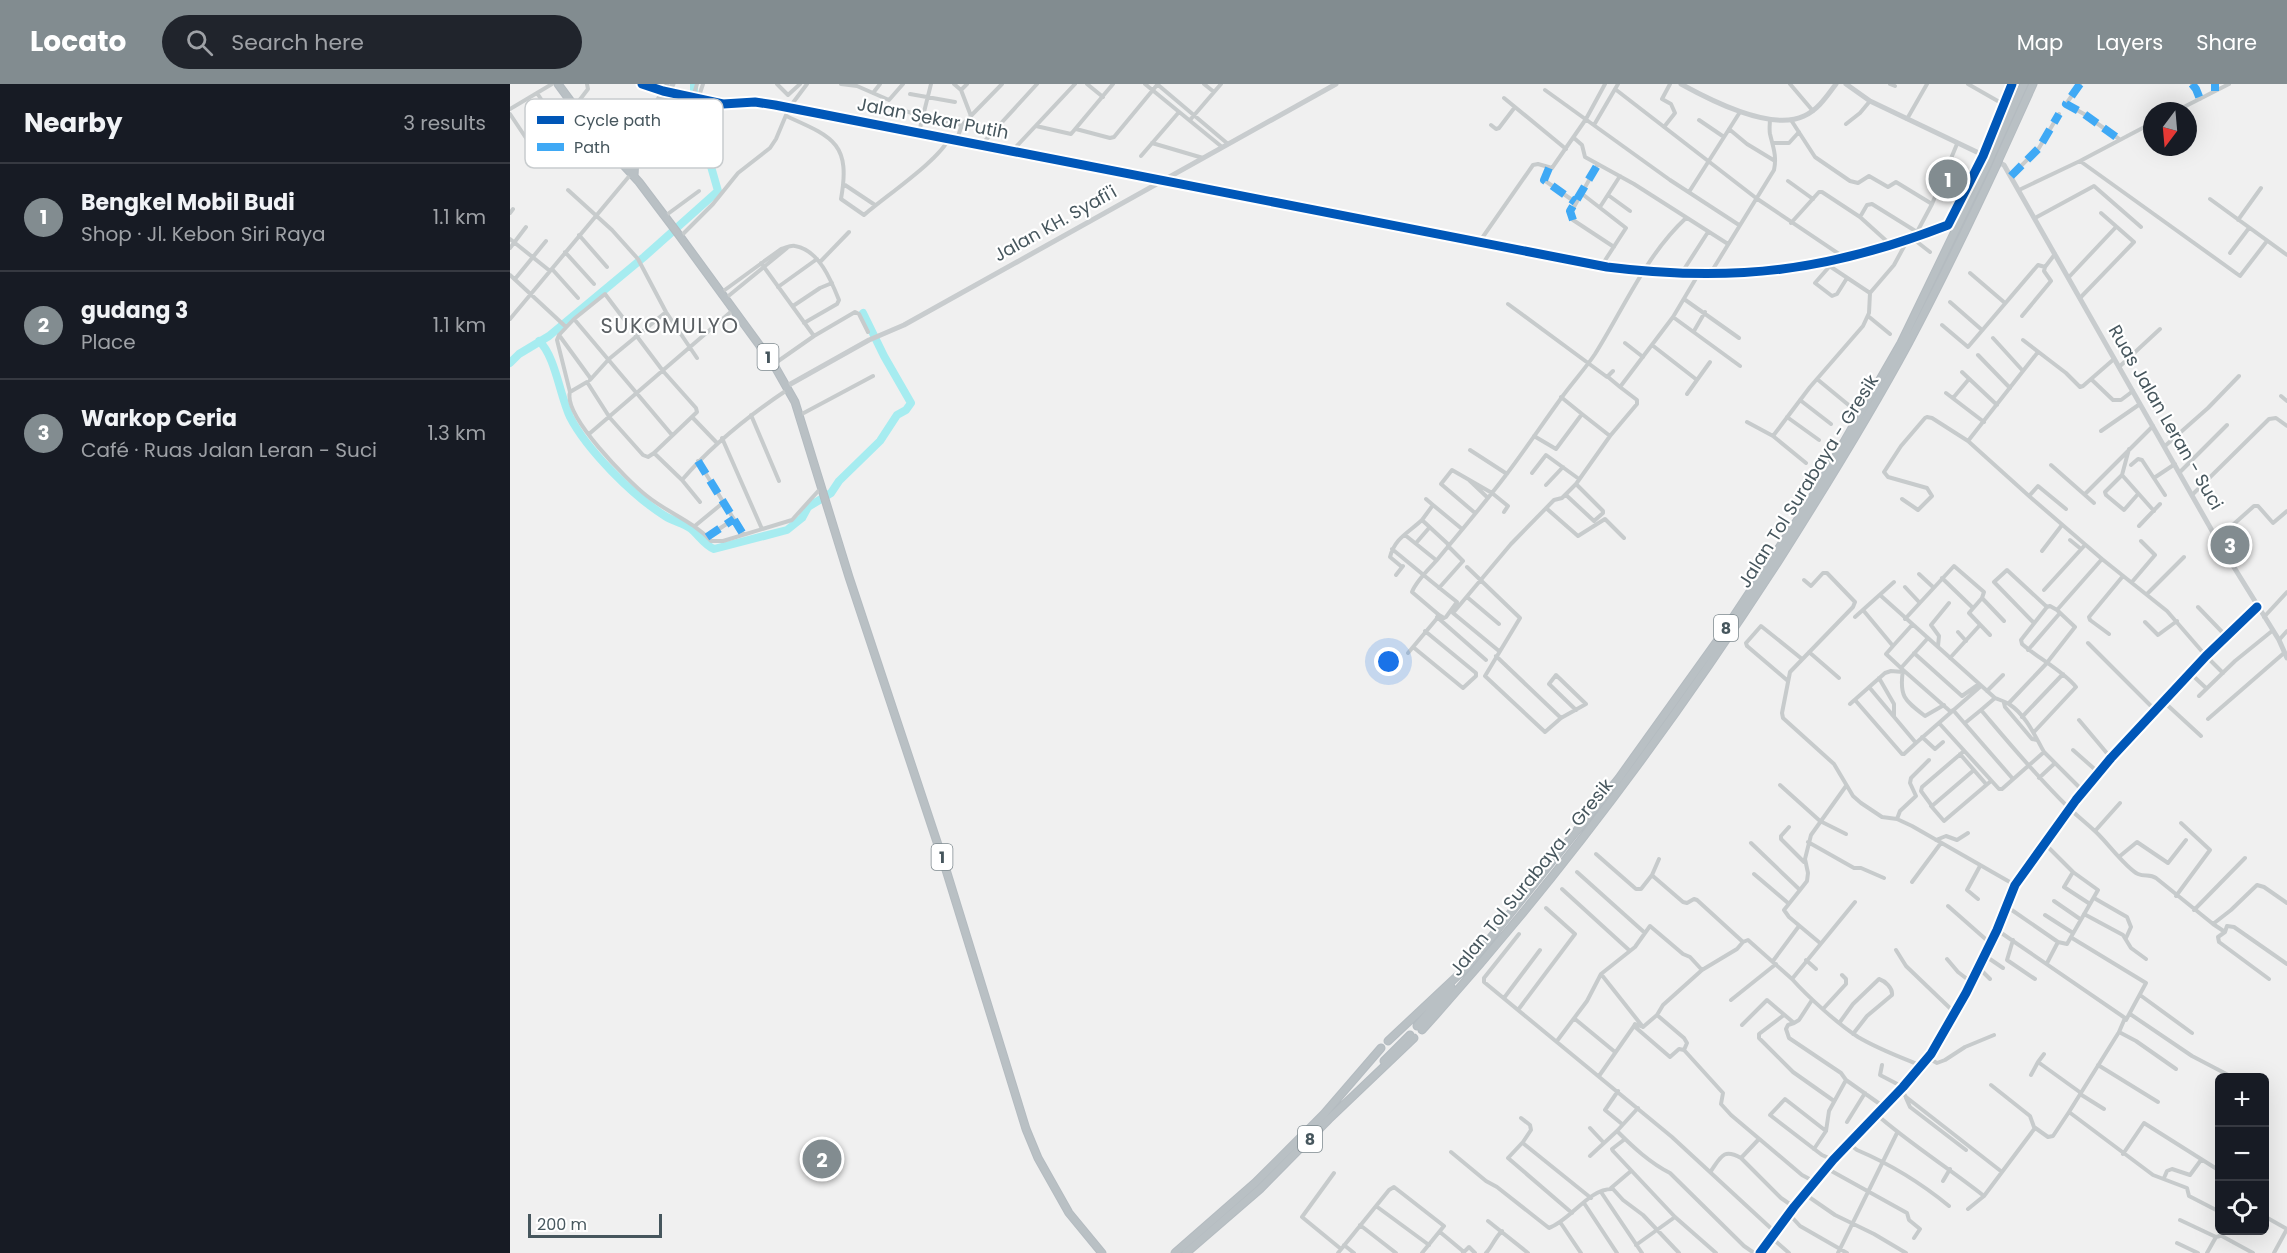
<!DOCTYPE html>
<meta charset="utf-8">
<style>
body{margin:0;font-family:Poppins,sans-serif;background:#20242c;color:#f1f3f6}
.controls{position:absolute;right:18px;bottom:18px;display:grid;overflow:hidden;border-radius:9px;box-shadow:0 6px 24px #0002}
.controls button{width:54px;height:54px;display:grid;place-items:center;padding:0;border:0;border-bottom:2px solid #363941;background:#171b24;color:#f1f3f6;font:30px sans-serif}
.compass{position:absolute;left:1633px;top:18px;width:54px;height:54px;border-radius:50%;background:#171b24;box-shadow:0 6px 24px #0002;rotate:196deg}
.scale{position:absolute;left:18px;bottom:15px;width:134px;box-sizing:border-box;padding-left:6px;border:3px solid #46565d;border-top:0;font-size:16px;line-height:21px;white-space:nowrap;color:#46565d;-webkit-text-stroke:4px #fff;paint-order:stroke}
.you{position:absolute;left:879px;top:578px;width:21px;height:21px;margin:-15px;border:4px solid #fff;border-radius:50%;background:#1a73e8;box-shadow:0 0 0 9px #1a73e833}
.badge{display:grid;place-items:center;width:39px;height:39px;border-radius:50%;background:#828c90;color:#fff;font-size:20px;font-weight:700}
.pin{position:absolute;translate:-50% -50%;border:3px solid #fff;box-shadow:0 2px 6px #0006}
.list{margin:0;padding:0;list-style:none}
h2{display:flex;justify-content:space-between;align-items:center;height:78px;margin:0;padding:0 24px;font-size:26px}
h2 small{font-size:20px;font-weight:400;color:#9ea1a6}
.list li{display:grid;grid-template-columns:39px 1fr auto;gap:18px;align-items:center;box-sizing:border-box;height:108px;padding:0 24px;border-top:2px solid #363941}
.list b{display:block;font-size:22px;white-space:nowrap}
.list p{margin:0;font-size:20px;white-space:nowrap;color:#9ea1a6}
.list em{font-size:20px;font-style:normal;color:#9ea1a6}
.icon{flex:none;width:33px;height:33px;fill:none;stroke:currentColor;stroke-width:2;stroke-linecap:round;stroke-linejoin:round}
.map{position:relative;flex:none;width:1777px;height:1169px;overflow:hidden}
header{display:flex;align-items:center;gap:36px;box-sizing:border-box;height:84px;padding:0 30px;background:#828c90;color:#fff}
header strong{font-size:28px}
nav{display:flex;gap:33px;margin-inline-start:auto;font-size:21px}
.search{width:420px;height:54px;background:#20242c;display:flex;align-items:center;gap:15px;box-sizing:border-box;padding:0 21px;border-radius:33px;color:#9ea1a6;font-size:22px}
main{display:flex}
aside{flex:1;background:#171b24}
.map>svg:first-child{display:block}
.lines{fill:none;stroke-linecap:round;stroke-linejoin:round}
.river{stroke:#a6ecf0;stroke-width:8}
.highway-casing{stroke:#b4bbc0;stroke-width:9}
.street{stroke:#c7cbcc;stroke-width:4}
.secondary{stroke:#c8ccce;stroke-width:5}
.highway{stroke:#b9c0c4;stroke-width:7}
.highway-bridge-casing{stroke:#b4bbc0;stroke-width:9;stroke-linecap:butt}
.highway-bridge{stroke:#b9c0c4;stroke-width:7}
.quiet{stroke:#3fa9f5;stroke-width:8;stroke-dasharray:15 8;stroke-linecap:butt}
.cycleway-casing{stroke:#fff;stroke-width:13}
.cycleway{stroke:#0057b8;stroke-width:9}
.labels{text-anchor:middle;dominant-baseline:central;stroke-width:4.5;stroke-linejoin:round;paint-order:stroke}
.shield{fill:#fff;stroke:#7e898e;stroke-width:1.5}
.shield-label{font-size:16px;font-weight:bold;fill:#46565d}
.street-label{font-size:18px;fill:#46565d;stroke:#fff}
.quarter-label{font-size:21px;letter-spacing:1.5px;fill:#5b6064;stroke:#fff}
.key{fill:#fff;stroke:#c8ccce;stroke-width:1.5}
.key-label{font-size:16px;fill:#46565d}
</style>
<header>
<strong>Locato</strong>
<div class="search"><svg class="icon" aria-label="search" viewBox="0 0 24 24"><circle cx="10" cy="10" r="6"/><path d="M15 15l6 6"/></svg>Search here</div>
<nav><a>Map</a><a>Layers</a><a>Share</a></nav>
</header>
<main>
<aside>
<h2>Nearby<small>3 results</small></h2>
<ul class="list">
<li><span class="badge">1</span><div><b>Bengkel Mobil Budi</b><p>Shop · Jl. Kebon Siri Raya</p></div><em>1.1 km</em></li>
<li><span class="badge">2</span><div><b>gudang 3</b><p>Place</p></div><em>1.1 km</em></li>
<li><span class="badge">3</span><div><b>Warkop Ceria</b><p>Café · Ruas Jalan Leran - Suci</p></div><em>1.3 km</em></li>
</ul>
</aside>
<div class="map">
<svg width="1777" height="1169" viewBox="0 0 1777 1169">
<rect width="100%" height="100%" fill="#f0f0f0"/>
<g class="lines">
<!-- river -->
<path class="river" d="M29,257c16,14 21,55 31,76 17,33 63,79 95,99 8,5 17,7 25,12 8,6 14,17 24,21l73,-19 15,-12 6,-11 23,-14 8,-12 41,-40 17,-26 9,-5 5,-7 -27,-47 -21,-43
M0,279l9,-9 30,-18 95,-79 74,-66 -8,-28 2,-39 -18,-18v-22"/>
<!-- highway casing -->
<g class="highway-casing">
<path id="highway" d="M48,0l36,49 45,49 40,53 95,130 21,37 54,175 94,283 83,269 12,29 31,55 33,40
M98,64l16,-1
M1481,72l33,-72
M1489,75l34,-75
M124,92l1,-20
M907,942l34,-39
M912,946c133,-147 249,-303 357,-470 45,-71 89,-142 129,-216 31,-58 60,-118 88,-178
M878,957l80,-75 151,-188 101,-141 90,-136 91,-158 87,-180
M874,977l26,-26
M665,1169l80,-70 69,-69 57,-66
M676,1169l74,-64 69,-70 85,-81"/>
</g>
<!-- street -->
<path class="street" d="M132,0l21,7 60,13 32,-2 20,3 832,162c127,16 222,4 341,-42l35,-69 29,-72
M267,0l11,11 12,-11
M331,0l16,2 32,14 14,-16
M444,0l7,6 10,26
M577,0l16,13
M635,0l77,63
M647,0l71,60
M694,0l10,8
M1280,0l23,27
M1380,0l5,2
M1458,0l35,20
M1570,0l-14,20 18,10 35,25
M1682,0l4,5 4,10
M1105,5l141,109 89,60
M451,6l6,-6
M1035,6l125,90 69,45
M27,9l21,32
M363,9l7,-9
M400,10l45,8
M183,13l4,-13
M994,14l62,51
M188,15l5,-15
M65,22l13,-17 -1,-5
M0,25l42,-25
M386,25l66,16
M1666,27l53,-27
M0,30l18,27 4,1 47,-30
M276,32c47,21 65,27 55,83l23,16c19,-17 77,-56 85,-77
M1397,35l20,-35
M680,36l31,-36
M1189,36l25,17
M1281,36l24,37 35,24 8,2 11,-7 19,11 8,-5 36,22
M30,40l32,-20
M1336,40l14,-11 10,-12
M981,41l5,4 3,-1 16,-21
M1084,41l24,-41
M526,42l35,8 42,-50
M1154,43l11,-14 -4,-9 -9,-5 8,-15
M566,45l34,9 4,-1 43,-52
M1219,45l18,15 28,17
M409,48l12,-48
M1064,54l8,7 3,12 49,27 94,60
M447,55l5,-14 40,-41
M642,59l51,15
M1264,59h15l10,-11
M472,60l55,-60
M503,66l62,-66
M631,72l38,-44
M1570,77l160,115 27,-35
M1088,80l-28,50 3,6 41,27
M1039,84l-5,12 31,22
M1501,92l28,-28 20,-34
M1278,97l25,18
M335,101l30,20
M58,106l44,40 26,29 28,53 31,46
M1509,106l61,-29 72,-38
M1179,108l51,-80
M1071,109l45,35 -24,37
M1098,111l22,16
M1700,115l77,56
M1090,123l20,-31
M0,129l3,-4
M155,132l34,-25
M1350,133l7,-12 5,-1 45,28
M1525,134l59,-32 47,41
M1728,136l23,-32
M1281,139l28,-31h3l38,25 31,28
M69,151l28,32
M1407,151v-3l15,-28 25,-60
M171,152l32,-32 25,-31 32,-25 6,-9 13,-31 18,-24
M1402,154l18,14
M0,155l40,32
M970,157l53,-76 5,-1 14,4 34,-49 19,-35
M0,164l16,-21
M55,168l29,32
M1720,169l19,-25
M310,178l29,-30
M251,179l53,73
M1318,181l42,28
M1319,183l-14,16 17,13 5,-2 10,-16
M42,185l26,29
M1460,189l35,30
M1171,190l27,-42
M1200,190l64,-104c3,-14 -1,-23 -4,-36 -1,-5 0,-11 0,-15
M0,191l56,52
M1559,193l47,-50
M5,195l31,-38
M268,203l39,-28
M212,208l59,-43c5,-1 9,-4 14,-3 24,4 36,34 44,54l-2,4 -33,19
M1571,213l53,-55 -33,-29
M216,214l61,-50
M1174,215l55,39
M1440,218l32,28
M998,220l99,73 6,-6
M283,222l27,-18 12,-5
M1358,232l22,18
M1512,232l29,-35 -7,-10 1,-4
M1163,233l67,49
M0,235l121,-145
M64,235l31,-25 58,77 33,37 1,4 -43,41 28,27c31,-36 66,-64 105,-90
M1432,241l26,22 70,-82 7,2 10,-13
M1184,247l11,-19
M49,251l-2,5 13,52
M1483,254l30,33
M1513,256l43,33 14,14 3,-1 31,-27
M1115,259l18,14
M1142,261l45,35 13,-18
M1468,271l32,33
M264,280l40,-28 41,-24 4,2 9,18
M1609,283l41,-38
M1452,288l35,33
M1098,293l12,10
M81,295l-32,-44 15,-16 98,116
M1307,295l34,28
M1581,295l22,21h8l12,-9
M80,296l19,-21 57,-47
M1436,309l38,29
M1177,310l10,-14
M1771,312l6,5
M1051,313l21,17
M1443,314l16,-19
M1290,316l31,24
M241,331l28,66
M290,331l73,-39
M182,333l25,26
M1277,333l32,23
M1237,338l26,14
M1591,347l39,-27
M79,350l144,-124
M1024,352l22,13 26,-35 28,22
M212,354l40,91
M1458,357l61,55
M1655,362l43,-38 31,-32
M1619,365l-7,26 32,36
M960,366l37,24
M144,369l-6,4 -5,-2 -33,-37 -23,-36 -17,10c-7,24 58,89 77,104 21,17 46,25 64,45h12l69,-21 28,-31
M188,377l45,73
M1296,379l-33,-27 37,-49 53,-61 6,-13 1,-20 24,-28 13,-24
M1541,381l43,38
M1621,381l7,-6 4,1 23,35
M1670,388l47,-47
M1022,389l14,-18 33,24
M1612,391l-17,17 1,3 18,15 14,-16
M1644,394l21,-14
M172,396l18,22
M959,396l19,18
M1036,401l17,-18
M1575,410l68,-68
M1683,410l76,-75 7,-1 11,8
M1056,411l28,26 9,-8v-2l-27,-27 34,-48 27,-32v-4l-17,-13 53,-70 25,-42
M916,415l7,6 -11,15 27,25
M1392,415l16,11 14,-14 -5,-8 -39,-11 -4,-5 17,-26 24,-28 2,-1 5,1 36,23 70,-89
M923,421l29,24
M1036,424l32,28 27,-17 19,19
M1556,425l-28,-23 -9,10 73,63 65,52 39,45 17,17
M965,429l-34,-29 11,-14 40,23 16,13 -4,6
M186,441l28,-23
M1629,442l21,-22
M895,451l31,25
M197,453l27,-18
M1707,455l37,-33h4l15,17 14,-12
M1560,456l11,9
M906,459l13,-15
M882,465c22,18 43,36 65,53l-11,15 -2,1 -5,-3 -27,-23c4,-11 17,-23 25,-32 23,-28 47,-56 69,-85 19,-25 37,-52 56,-78 10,-14 23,-28 33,-43 29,-46 51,-99 91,-136
M1532,467l20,-26
M892,483l-12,-10c5,-19 18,-24 32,-37
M957,483l53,51 -35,58 60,56 16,-14 25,-14 -30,-29 -7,9 27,26
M1409,490l14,13
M886,491l7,-9
M1432,494l31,30
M1294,496l7,6 12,-13h4l28,29 -2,5 -63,65 -8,41 1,5 51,46 19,32 8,7 21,14 15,2 15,7 103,59
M1622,498l23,-27 -14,-14
M1395,503l14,15
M929,504l24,-27 -15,-15
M1534,506l41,-45
M1637,510l37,-37
M1370,511l115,103 -14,12
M957,513l32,27
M1472,514l-13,15 21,22
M1688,523l28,29
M1353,526l30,36 19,-21
M927,533l49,43
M1345,533l39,-35
M1754,533l23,-25
M1395,535l49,-53 30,26 -2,6 22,23
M1635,538l13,13 19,-14
M1524,539l-40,-41 13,-12 40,37
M1448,548l8,9
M1599,550l-19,-14 -1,-3 34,-41
M1769,556l8,-9
M1578,559l68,68
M1383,562l-7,8 15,14 27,-30
M1428,562l1,-10 -8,-11 18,-22
M903,563l50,41 13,-12v-3l-51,-42
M1518,566l32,-37
M989,567l-46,-38 58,-69 43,-44 8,-2 14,-14
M1299,568l30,26
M898,569l31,-37
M1404,569l48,43 17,-12
M986,572l65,62
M1440,574l30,-33
M1392,585l49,43
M1393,586c-4,26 1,30 22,46l19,-11
M1680,589l16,15
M1369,594l15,26v12
M1278,597l-41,-35 -1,-3 15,-17 41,33
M1477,607l16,-16
M1689,612l36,-35 37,-30
M1485,614c5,2 11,4 14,6 17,11 26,32 35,48
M1345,616l47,54h2l12,-11 -47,-56
M1654,618l37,34
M1494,619l1,4 27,32 5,1
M1499,619l37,-39 29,-37 -18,-17
M1340,620l35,-31 6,-2 12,1
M1443,626l60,69
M1512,633l41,-43
M1698,635l76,-66
M1569,636l32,38
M1429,639l60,66h3l42,-37 39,39
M1455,639l16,-13c28,33 56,67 87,97 10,10 21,18 31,28 10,10 28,34 39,39 7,3 12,0 18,4l57,46
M1524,648l42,-45c-14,-17 -37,-28 -54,-43l-1,-4 26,-33 3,-1 7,4 45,-51
M1412,653l13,12 8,-7
M1406,659l65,-57
M1563,666l26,23
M1454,667l-42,36 -1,4 11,15 42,-36
M1450,670l26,30
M1529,694l15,-14
M1270,701l40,36 26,13
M1421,722l13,15 47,-40
M1387,735l3,-8 16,-15 -6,-13 1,-5 18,-18
M1279,743l-8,9v3l23,23
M1585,747l25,-28
M1426,756l10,-4 11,4 11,-7
M1298,758l46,26h7l23,10
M1241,759l49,47 -16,20 5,7 31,26
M1534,759l29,29 -9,15 26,17
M1086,770l40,35h5l11,-14
M1610,772l17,-14 31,21 18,-23
M1149,775l-7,16 2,2 29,25 4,1 7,-4 3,1 46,42 5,-2 44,39
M1067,788l68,61
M1244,790l34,29
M1402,798l29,-39
M1052,805l68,62
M1290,806l7,-9 1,-8 -3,-14 6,-24 35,-49
M1666,812l34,-46 -29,-27
M1584,814l33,19 4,10 -5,11
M1468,815l-11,-9 13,-24
M1544,817l26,18
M1345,818l-63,77c16,18 46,45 66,58 20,12 42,20 64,29
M1438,822l42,37
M1496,822l52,36 9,2 31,-54 -25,-18
M1684,826l51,-52
M1574,830l39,21 8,13 15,11
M1535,831l28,18
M1487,846l128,88 -6,14 -50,80
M1715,848l-12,-8 18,-14 26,-25 7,2 23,16
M1009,850l-35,44v4l188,155 104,96
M1562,854l74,45 -20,37
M1503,856l-6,20 28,19
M1386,866l10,16 49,47
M1474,871l19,13
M1437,875l11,13 13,10
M1296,876l10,9
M1263,877l26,-35
M1537,879l11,-21
M1468,883l12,12
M1091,890l42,53
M1759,895l-50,-37 -1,-5 7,-5 2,-6 7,1 53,37
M1630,911l52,38
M994,914l36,-48
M1221,916l45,-36
M1313,925l23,-25v-5l-4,-4
M1008,926l57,-76 -29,-26
M1620,930l62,42 42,22
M1147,931l27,23 3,5 -3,7
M1274,931l-25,19v4l34,34 41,29
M1065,935l40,33
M1330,938l13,-18 26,-25c6,2 14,9 13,16l-25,21 -14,18
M1284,939l-6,2 -2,4 3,9 52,35 5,7 -17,31 -3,20 -12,18
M1232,941l25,-25 27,23 5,-3 13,-20
M1133,943l-8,-3 -1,2 36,31 9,-8 5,1 39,43 -2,11 10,11 71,60 13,7
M1133,943l14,-12 6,-10 39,-35 35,-21 6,-7
M1609,948l17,9 40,28
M1047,957l30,-40 14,-27 34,-27 15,-21 33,28 7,3 12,13
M1418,974l9,5 8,-3 20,-13 29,-12
M1528,978l6,-8
M1372,981l-2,10 23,12
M1588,981l60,37
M1521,991l7,-13 43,31
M1089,992l35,-50
M1336,996l38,27
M1481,1001l39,31 4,11 14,10 5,-1 16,-24 84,63 34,13 2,8 31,16
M1391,1005l5,8 96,75 -18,24 -16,13
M1108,1007l-13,19 17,14
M1570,1010l24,15
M1396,1014l4,9 56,43
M1366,1030c34,30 73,54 108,82
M1011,1034l9,7 1,5 -8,12 1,2 67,54
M1337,1038l18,-29
M1080,1044l14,15
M1107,1047c16,16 33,32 53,42l74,73 10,7
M1316,1047l-41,-32 -15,16 52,40 11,5
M1115,1055l-13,10 1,2 62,66 41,36
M1341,1056l2,7 4,3c33,14 64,33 92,56
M1013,1058l-15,16 64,55
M941,1068l35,29 11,6 52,41c22,-8 40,-40 64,-39l10,11 20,15 36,38
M1613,1070l21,-31 76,48
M1080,1072l27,-25 21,-23
M1231,1074l18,-19
M1316,1084l81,45 2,7 11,9 -6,9
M1201,1087c10,-14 12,-23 30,-13l40,40 13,9
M1492,1088l33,-44
M824,1089l-32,44 39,32
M1654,1094l3,-7 5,-2 18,6 11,-15
M1433,1097l7,-12
M1101,1104l20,-17
M1091,1108l41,61
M1296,1108v3l29,20 39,19 32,19
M1074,1119l33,50
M866,1122l53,39
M1279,1130l11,12 47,27
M1754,1132l23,13 -13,24
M1670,1136l36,17 4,-1 2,-6
M978,1137l40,32
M1050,1138l21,31
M850,1141l36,28
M930,1148l24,20
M1710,1151l33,18
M1262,1154l17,15
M1667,1159l21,10
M834,1161l10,8
M1126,1161l39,-28
M828,1169l51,-63 5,-3 50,39 -22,27
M953,1169l6,-6 6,6
M976,1169c6,-6 8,-14 16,-22
M1250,1169l34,-46 39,-47 70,-73 28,-33 35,-61 31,-63 18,-45 61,-85 35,-42 95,-102 51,-49
M1328,1169l59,-120
M1697,1169l9,-16"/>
<!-- secondary -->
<path class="secondary" d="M1171,0c29,16 90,48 123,32 14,-6 23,-20 32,-32
M1336,0l24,17 134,64 215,378 60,97 8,18
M113 67a7 7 0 1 1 14 0a7 7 0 1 1-14 0Z
M118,60l9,-8 30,-52
M128,66l3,-11 32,-55
M277,302l82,-46 35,-15 432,-241"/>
<!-- highway -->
<use href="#highway" class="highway"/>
<!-- highway-bridge casing -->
<g class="highway-bridge-casing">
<path id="highway-bridge" d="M1478,79l3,-7
M1486,82l3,-7"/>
</g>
<!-- highway-bridge -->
<use href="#highway-bridge" class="highway-bridge"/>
<!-- quiet -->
<path class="quiet" d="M1570,0l-14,20 18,10 35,25
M1682,0l4,5 4,10
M1705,0v7
M1039,84l-5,12 31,22
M1501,92l28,-28 20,-34
M1063,136l-3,-9 28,-47
M188,377l45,73
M197,453l27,-18"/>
<!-- cycleway casing -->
<g class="cycleway-casing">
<path id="cycleway" d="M132,0l21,7 60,13 32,-2 20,3 832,162c127,16 222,4 341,-42l35,-69 29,-72
M1250,1169l34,-46 39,-47 70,-73 28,-33 35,-61 31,-63 18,-45 61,-85 35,-42 95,-102 51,-49"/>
</g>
<!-- cycleway -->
<use href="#cycleway" class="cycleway"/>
</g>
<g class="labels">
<!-- shield labels -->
<g class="shield">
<rect x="247.5" y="260" width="21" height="26" rx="4.5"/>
<rect x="1204" y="531" width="24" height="26" rx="4.5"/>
<rect x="421.5" y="760" width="21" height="26" rx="4.5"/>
<rect x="788" y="1042" width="24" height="26" rx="4.5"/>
</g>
<g class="shield-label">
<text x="258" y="273">1</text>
<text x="1216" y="544">8</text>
<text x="432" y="773">1</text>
<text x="800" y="1055">8</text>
</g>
<!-- street labels -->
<g class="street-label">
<text transform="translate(423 34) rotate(11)">Jalan Sekar Putih</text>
<text transform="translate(545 139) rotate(-29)">Jalan KH. Syafi'i</text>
<text transform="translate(1656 333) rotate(60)">Ruas Jalan Leran - Suci</text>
<text transform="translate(1298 397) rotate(-58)">Jalan Tol Surabaya - Gresik</text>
<text transform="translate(1021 793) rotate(-51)">Jalan Tol Surabaya - Gresik</text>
</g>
<!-- quarter labels -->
<g class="quarter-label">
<text x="160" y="241">SUKOMULYO</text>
</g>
</g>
<!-- legend -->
<rect x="15" y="15" width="198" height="69" rx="9" class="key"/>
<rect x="27" y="32" width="27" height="8" fill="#0057b8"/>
<rect x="27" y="59" width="27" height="8" fill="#3fa9f5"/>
<g class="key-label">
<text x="64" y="42">Cycle path</text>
<text x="64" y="69">Path</text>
</g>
</svg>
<div class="controls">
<button>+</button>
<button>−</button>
<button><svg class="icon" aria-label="locate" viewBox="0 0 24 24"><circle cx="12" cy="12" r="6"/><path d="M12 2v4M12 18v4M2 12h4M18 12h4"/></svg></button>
</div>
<svg class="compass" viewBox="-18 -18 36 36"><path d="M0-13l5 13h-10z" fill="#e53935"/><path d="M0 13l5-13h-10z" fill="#9ea1a6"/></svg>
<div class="scale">200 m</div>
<div class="you"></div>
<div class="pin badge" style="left:1438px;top:95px">1</div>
<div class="pin badge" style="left:312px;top:1075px">2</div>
<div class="pin badge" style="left:1720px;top:461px">3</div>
</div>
</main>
